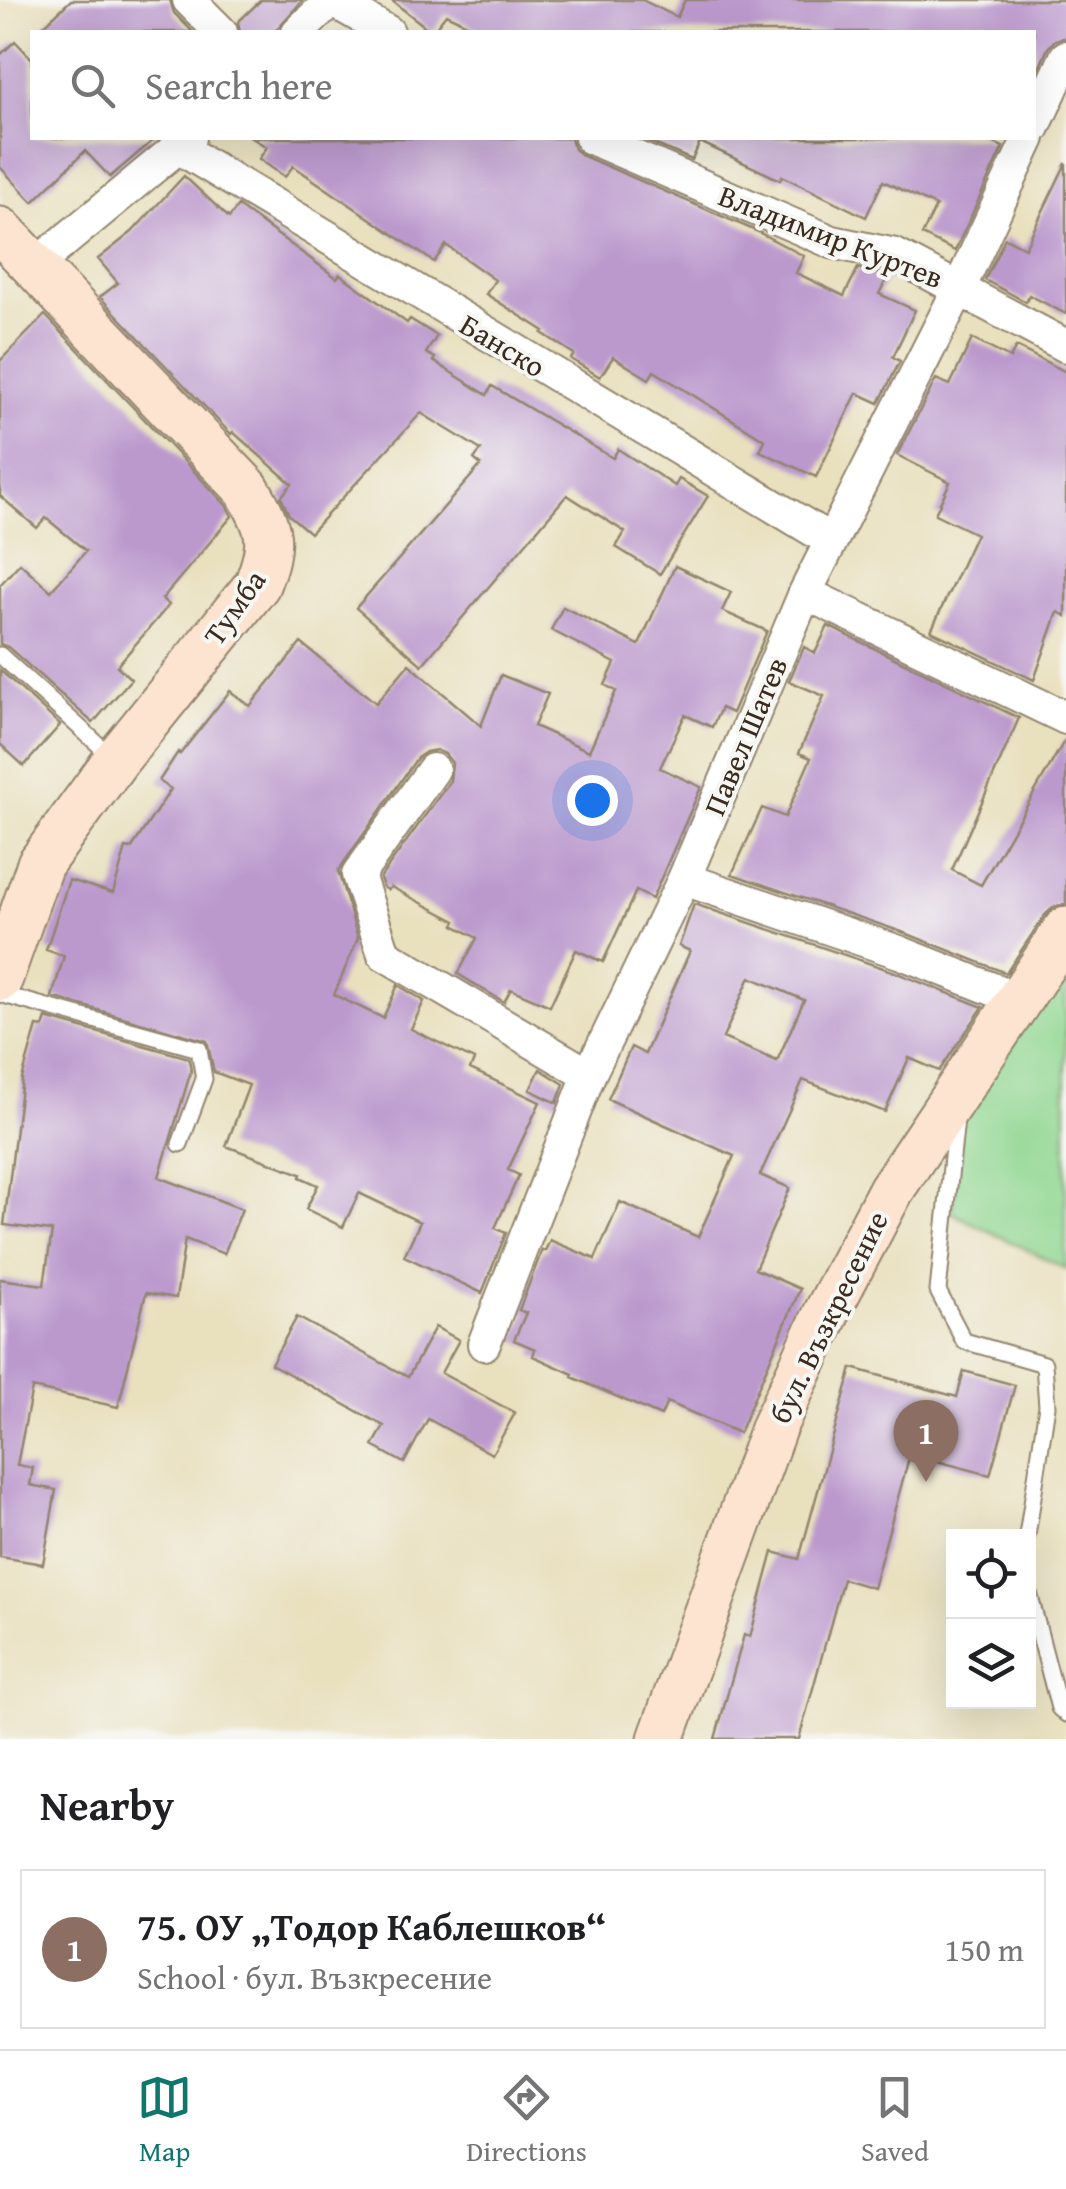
<!DOCTYPE html>
<meta charset="utf-8">
<style>
body{margin:0;font-family:"Gentium Book Plus",serif;background:#f6f6f6;color:#202124}
.controls{position:absolute;right:30px;bottom:30px;display:grid;overflow:hidden;border-radius:0px;box-shadow:0 10px 40px #0002}
.controls button{width:90px;height:90px;display:grid;place-items:center;padding:0;border:0;border-bottom:2px solid #e0e0e0;background:#fff;color:#202124;font:50px sans-serif}
.you{position:absolute;left:592px;top:800px;width:35px;height:35px;margin:-25px;border:8px solid #fff;border-radius:50%;background:#1a73e8;box-shadow:0 0 0 15px #1a73e833}
.badge{display:grid;place-items:center;width:65px;height:65px;border-radius:50%;background:#0f766e;color:#fff;font-size:32px;font-weight:700}
.pin{position:absolute;translate:-50% -82px;filter:drop-shadow(0 2px 5px #0008)}
.pin::after{content:'';position:absolute;top:52px;width:35px;height:30px;background:inherit;clip-path:polygon(0 0,100% 0,50% 100%)}
.list{margin:0;padding:0;list-style:none}
h2{display:flex;justify-content:space-between;align-items:center;height:130px;margin:0;padding:0 40px;font-size:42px}
h2 small{font-size:32px;font-weight:400;color:#757577}
.list li{display:grid;grid-template-columns:65px 1fr auto;gap:30px;align-items:center;box-sizing:border-box;height:160px;margin:0 20px 20px;padding:0 20px;border:2px solid #e0e0e0;border-radius:0px}
.list b{display:block;font-size:38px;white-space:nowrap}
.list p{margin:0;font-size:32px;white-space:nowrap;color:#757577}
.list em{font-size:32px;font-style:normal;color:#757577}
.icon{flex:none;width:55px;height:55px;fill:none;stroke:currentColor;stroke-width:2;stroke-linecap:round;stroke-linejoin:round}
.map{position:relative;flex:none;width:1066px;height:1739px;overflow:hidden}
.search{position:absolute;background:#fff;box-shadow:0 10px 40px #0002;left:30px;right:30px;top:30px;height:110px;display:flex;align-items:center;gap:25px;box-sizing:border-box;padding:0 35px;border-radius:0px;color:#757577;font-size:38px}
.sheet{height:310px;background:#fff}
nav{display:flex;justify-content:space-around;align-items:center;box-sizing:border-box;height:140px;border-top:2px solid #e0e0e0;background:#fff;font-size:28px;color:#757577}
nav a{display:grid;justify-items:center;gap:5px}
nav .on{color:#0f766e}
.map>svg:first-child{display:block}
.green{fill:#91d791;stroke:#668058;stroke-width:2.5}
.building{fill:#bb99cd;fill-rule:evenodd}
.lines{fill:none;stroke-linecap:round;stroke-linejoin:round}
.lane-casing{stroke:#92856e;stroke-width:19}
.street-casing{stroke:#92856e;stroke-width:36}
.secondary-casing{stroke:#92856e;stroke-width:49}
.lane{stroke:#fff;stroke-width:15}
.street{stroke:#fff;stroke-width:32}
.secondary{stroke:#fde4d1;stroke-width:45}
.labels{text-anchor:middle;dominant-baseline:central;stroke-width:8;stroke-linejoin:round;paint-order:stroke}
.street-label{font-size:30px;fill:#3b2a1e;stroke:#f6f6f2}
</style>
<div class="map">
<svg width="1066" height="1739" viewBox="0 0 1066 1739">
<rect width="100%" height="100%" fill="#f6f6f2"/>
<filter id="ink" filterUnits="userSpaceOnUse"><feTurbulence type="fractalNoise" baseFrequency=".01" numOctaves="2"/><feDisplacementMap in="SourceGraphic" scale="20" xChannelSelector="R" yChannelSelector="G"/><feConvolveMatrix kernelMatrix="1 2 1 2 8 2 1 2 1" color-interpolation-filters="sRGB"/></filter>
<filter id="wash" filterUnits="userSpaceOnUse"><feTurbulence type="fractalNoise" baseFrequency=".0048" numOctaves="4" result="noise"/><feDisplacementMap in="SourceGraphic" scale="40" xChannelSelector="R" yChannelSelector="G"/><feGaussianBlur stdDeviation="2.25" result="paint"/><feColorMatrix in="noise" values="0 0 0 0 0 0 0 0 0 0 0 0 0 0 0 0 0 1.4 0 .05"/><feComposite in="paint" operator="in"/></filter>
<g filter="url(#wash)">
<rect width="100%" height="100%" fill="#e9e0be"/>
<!-- green -->
<path class="green" d="M1066,930v339l-114,-56 7,-125z"/>
<g id="blocks">
<!-- building -->
<path class="building" d="M71,0h99l4,13 19,19h-156z
M261,0h42l-29,32h-34l-2,-10z
M391,0h251l35,17 8,-17h381v37l-11,3 -7,8 -14,32v-48h-550l-38,-18 -14,18z
M15,41l17,18v79h124l-46,39 -25,-26 -52,51 -33,-35v-112z
M252,138h319l3,11 9,7 173,75 48,25 -8,17 48,23 14,-28 30,8 -9,18 36,16 -22,47 7,4 -21,42 -22,-10 -41,84 -56,-26 5,-11 -111,-69 -5,8 -36,-22 -13,20 -29,-18 3,-5 -32,-21 2,-2 -58,-37 9,-14 -49,-35 -12,17 -141,-96 -8,11 -26,-18 8,-12z
M640,138h343l20,9 -48,104 -33,-16 14,-29 -53,-25 -17,36 -84,-41 -2,4 -80,-38 -8,18z
M1066,163v151l-37,-19 -3,7 -41,-22 20,-42 20,10z
M184,176l45,42 9,-12 99,72 3,-4 67,49 3,-4 27,17 -11,17 9,5 -2,3 54,34 5,-9 121,72 5,-9 57,37 4,-7 29,17 -48,78 -44,-27 9,-15 -58,-37 -145,170 -66,-57 125,-143 -7,-6 7,-9 -60,-37 -111,120 -21,-18 -8,-18 11,-13 -59,-52 -2,2 -131,-137 18,-14 -20,-24 34,-27z
M45,315l181,190 6,11 -70,83 7,6 -52,61 14,13 -38,44 -85,-76 -8,-3v-59l20,-22 31,28 35,-40 -40,-33 -9,10 -37,-32v-135z
M972,339l38,19 6,-11 50,25v244l-8,-4 -24,68 -103,-49 45,-97 -41,-20 15,-32 -53,-27 39,-76 14,6z
M675,566l56,26 -9,19 45,20 -35,82 -11,-5 -9,19 -27,-12 -25,53 41,19 -49,112 -16,-8 -33,71 -27,-12 -26,56 -39,-17 -7,13 -46,-28 19,-36 -23,-13 2,-4 -65,-34 -3,3 -5,-3 -3,-9 70,-97 2,-18 -7,-9 -9,-4 -10,2 -9,6 -79,113 20,67 -24,57 49,23 15,-33 26,16 -13,28 63,31 -4,9 70,33 -32,68 11,5 -24,53 11,5 -24,60 -78,-37 16,-34 -61,-29 -16,34 -37,-18 12,-24 -18,-8 1,-3 -75,-28 23,-61 -35,-13 -7,-31 -155,-44 12,-41 -18,-6 23,-70 44,13 13,-45 5,1 40,-60 -12,-8 19,-29 2,2 50,-63 20,15 51,-63 75,60 33,-39 72,62 20,-51 47,19 -14,32 55,25 27,-60 -11,-6 10,-22 -64,-33 12,-23 76,38z
M828,626l191,92 -67,152 29,15 85,-147v166l-12,3 -9,8 -39,58 -101,-40 -173,-59 30,-66 23,9 26,-59 -12,-5 25,-57 -35,-15 15,-34 11,6z
M0,670l60,55 -36,41 -24,-22z
M694,904l198,67 91,36 -44,64 -30,-13 -24,54 -82,-32 -43,95 30,13 -35,81 45,20 -61,144 -72,-31 -6,14 -89,-39 1,-3 -40,-18 2,-7 -21,-9 12,-27 -7,-3 23,-60 3,1 5,-11 45,19 25,-57 78,35 36,-81 -126,-57 23,-52 14,7 45,-103 -11,-5zM750,977l54,23 -27,61 -54,-23z
M46,1018l143,40 2,13 -32,106 83,32 -18,45 -39,-15 -9,59 -30,-5 -28,114 -86,-19 -15,77 16,3 -3,17 26,5 -13,74 -43,-7v-278l44,6 8,-54 -48,-6 18,-146 15,-53 6,1z
M540,1069l24,15 -7,19 -27,-13z
M297,1317l111,60 27,-50 24,13 -18,33 74,40 -23,41 -64,-35 -24,44 -31,-17 11,-20 -113,-62z
M852,1368l105,29 7,-26 51,14 -25,90 -80,-21 -37,134 -30,-9 -44,160h-84l29,-104 6,2 23,-85 26,7z"/>
</g>
</g>
<g filter="url(#ink)">
<use href="#blocks" fill-opacity="0" stroke="#92856e" stroke-width="2.5"/>
<g class="lines">
<!-- lane casing -->
<g class="lane-casing">
<path id="lane" d="M0,655l112,102
M0,994l199,55 5,30 -24,65
M956,1119l-18,172 26,50 80,23 3,42 -20,130
M1028,1589l31,119 7,6"/>
</g>
<!-- street casing -->
<g class="street-casing">
<path id="street" d="M189,0l32,32
M332,0l56,32
M298,32l34,-32
M1034,127l32,-70
M591,138l241,104 63,13 171,91
M178,147l652,393
M33,267l156,-129
M805,593l261,125
M433,770l-75,105 26,79 205,121
M684,879l215,73 121,48
M484,1344l105,-269 95,-196 121,-286 155,-306 69,-149"/>
</g>
<!-- secondary casing -->
<g class="secondary-casing">
<path id="secondary" d="M0,230l247,259c24,41 27,52 10,96l-141,175 -76,104 -40,114
M661,1739l113,-313 53,-114 64,-122 175,-260"/>
</g>
<!-- lane -->
<use href="#lane" class="lane"/>
<!-- street -->
<use href="#street" class="street"/>
<!-- secondary -->
<use href="#secondary" class="secondary"/>
</g>
</g>
<g class="labels">
<!-- street labels -->
<g class="street-label">
<text transform="translate(831 236) rotate(21)">Владимир Куртев</text>
<text transform="translate(503 345) rotate(31)">Банско</text>
<text transform="translate(234 607) rotate(-55)">Тумба</text>
<text transform="translate(745 736) rotate(-67)">Павел Шатев</text>
<text transform="translate(828 1317) rotate(-64)">бул. Възкресение</text>
</g>
</g>
</svg>
<div class="controls">
<button><svg class="icon" aria-label="locate" viewBox="0 0 24 24"><circle cx="12" cy="12" r="6"/><path d="M12 2v4M12 18v4M2 12h4M18 12h4"/></svg></button>
<button><svg class="icon" aria-label="layers" viewBox="0 0 24 24"><path d="M12 4l9 5-9 5-9-5zM3 14l9 5 9-5"/></svg></button>
</div>
<div class="you"></div>
<div class="pin badge" style="left:926px;top:1482px;background:#8d6e63">1</div>
<div class="search"><svg class="icon" aria-label="search" viewBox="0 0 24 24"><circle cx="10" cy="10" r="6"/><path d="M15 15l6 6"/></svg>Search here</div>
</div>
<section class="sheet">
<h2>Nearby<small></small></h2>
<ul class="list">
<li><span class="badge" style="background:#8d6e63">1</span><div><b>75. ОУ „Тодор Каблешков“</b><p>School · бул. Възкресение</p></div><em>150 m</em></li>
</ul>
</section>
<nav>
<a class="on"><svg class="icon" aria-label="map" viewBox="0 0 24 24"><path d="M3 6l6-2 6 2 6-2v14l-6 2-6-2-6 2zM9 4v14M15 6v14"/></svg>Map</a>
<a><svg class="icon" aria-label="directions" viewBox="0 0 24 24"><path d="M12 3l9 9-9 9-9-9zM9 14v-3h6M13 9l2 2-2 2"/></svg>Directions</a>
<a><svg class="icon" aria-label="saved" viewBox="0 0 24 24"><path d="M7 4h10v16l-5-4-5 4z"/></svg>Saved</a>
</nav>
